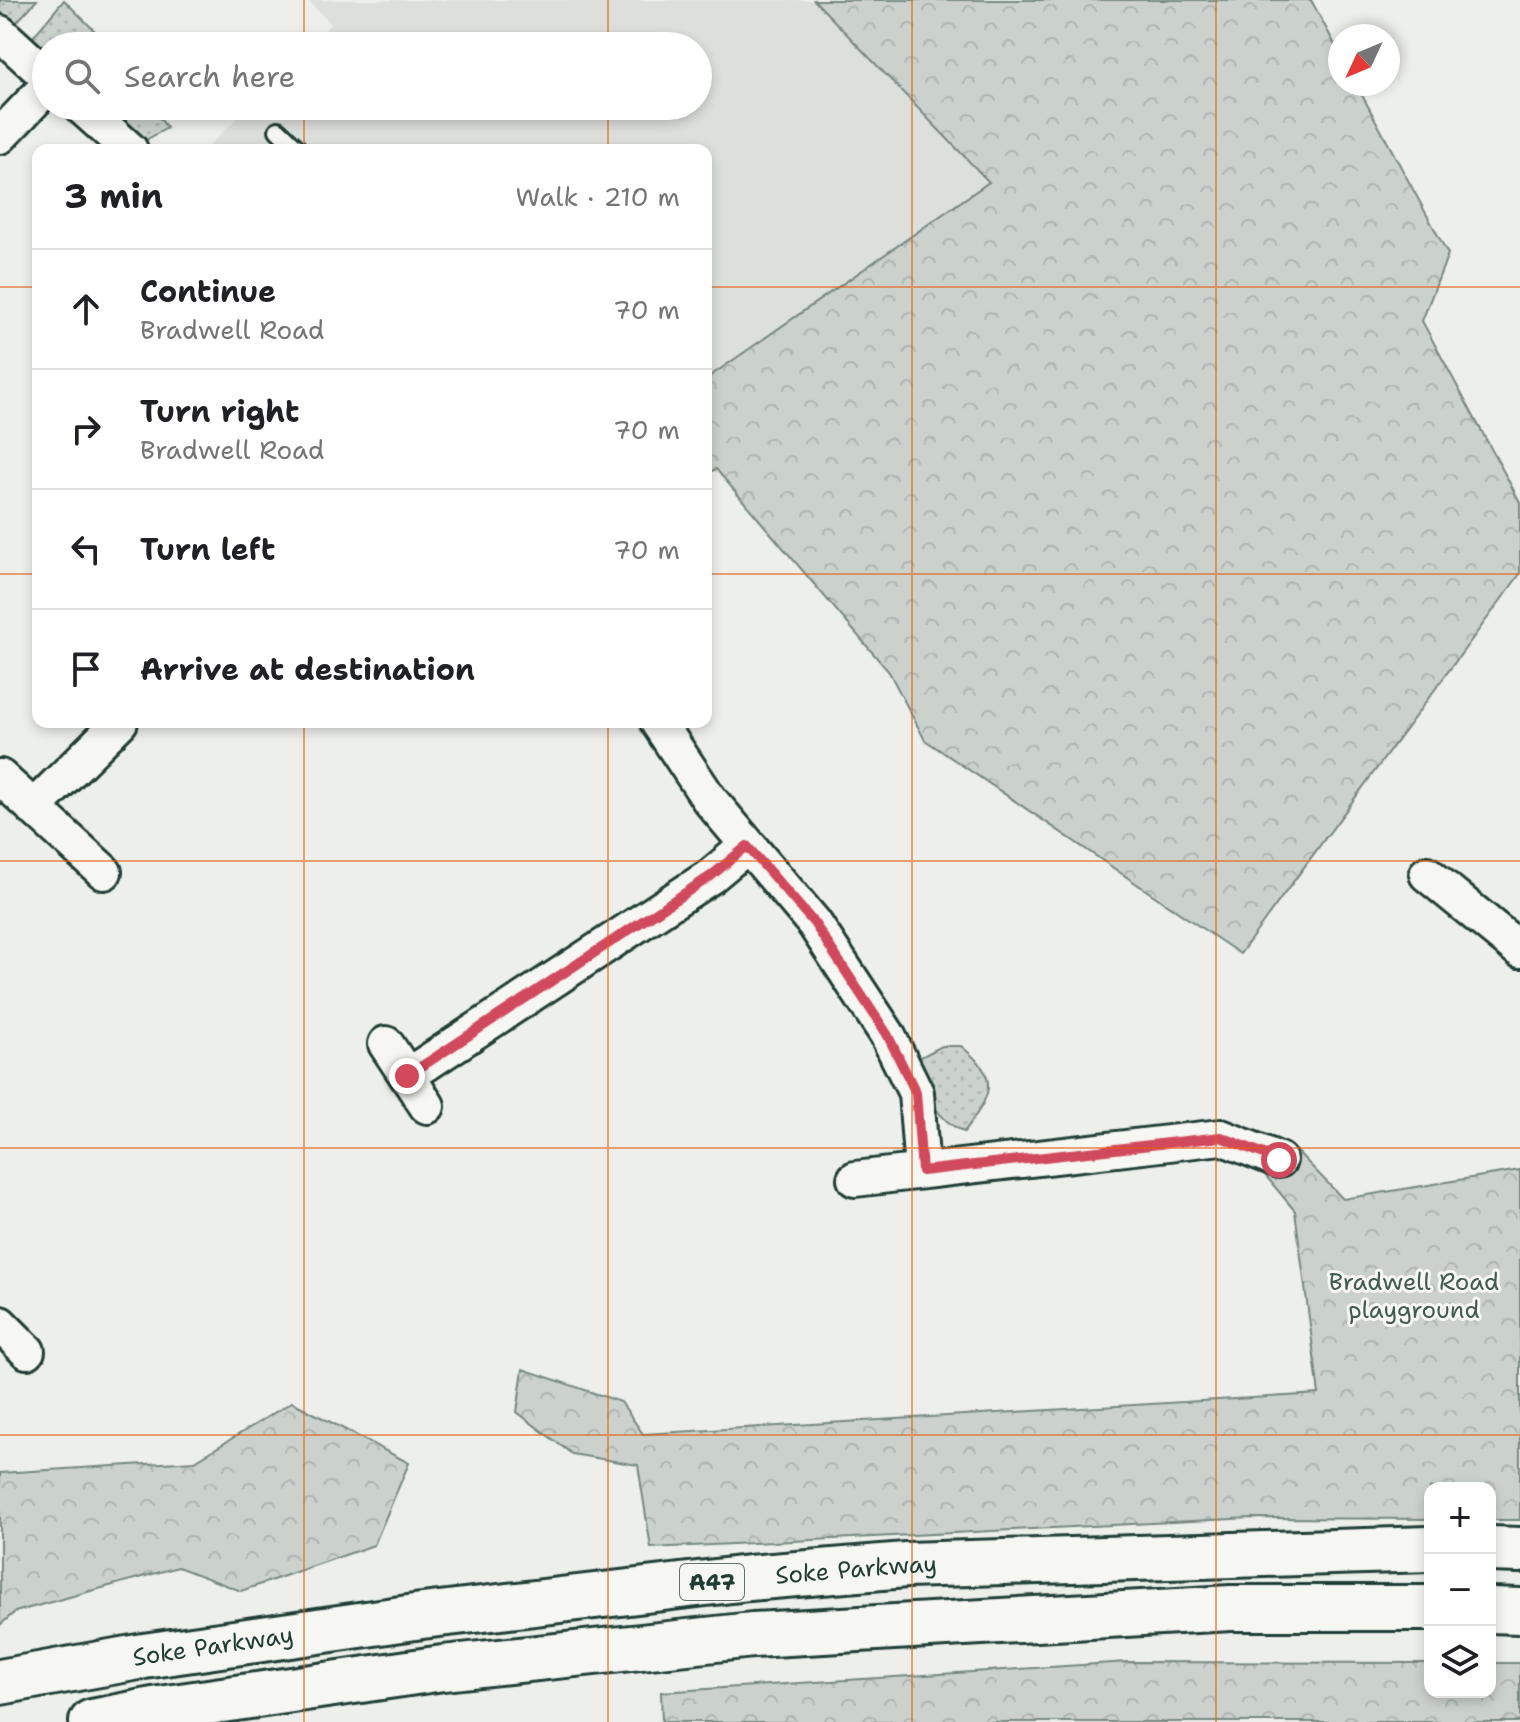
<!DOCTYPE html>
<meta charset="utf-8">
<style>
body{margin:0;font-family:"Shantell Sans",sans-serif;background:#f2f2f2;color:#202124}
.controls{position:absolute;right:24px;bottom:24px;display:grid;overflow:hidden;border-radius:16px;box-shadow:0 4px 12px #0003}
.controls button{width:72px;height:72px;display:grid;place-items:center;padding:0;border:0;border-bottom:2px solid #e0e0e0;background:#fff;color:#202124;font:40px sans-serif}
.compass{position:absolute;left:1328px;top:24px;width:72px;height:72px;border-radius:50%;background:#fff;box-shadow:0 4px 12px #0003;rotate:226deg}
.stop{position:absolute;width:24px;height:24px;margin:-18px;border:6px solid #d1495b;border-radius:50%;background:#fff}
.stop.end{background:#d1495b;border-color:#fff;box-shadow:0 2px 8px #0008}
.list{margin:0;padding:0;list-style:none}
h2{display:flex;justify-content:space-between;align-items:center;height:104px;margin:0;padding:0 32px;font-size:34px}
h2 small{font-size:26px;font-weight:400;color:#757577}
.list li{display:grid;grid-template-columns:52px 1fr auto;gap:24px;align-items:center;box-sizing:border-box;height:120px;padding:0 32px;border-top:2px solid #e0e0e0}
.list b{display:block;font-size:30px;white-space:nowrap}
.list p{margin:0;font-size:26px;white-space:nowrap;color:#757577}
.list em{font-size:26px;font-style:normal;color:#757577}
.icon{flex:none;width:44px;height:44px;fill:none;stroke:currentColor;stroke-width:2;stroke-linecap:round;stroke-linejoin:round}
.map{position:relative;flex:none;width:1520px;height:1722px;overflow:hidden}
.search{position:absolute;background:#fff;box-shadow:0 4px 12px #0003;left:32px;top:32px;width:680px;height:88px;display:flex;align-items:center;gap:20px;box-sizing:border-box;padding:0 28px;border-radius:44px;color:#757577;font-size:30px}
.panel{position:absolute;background:#fff;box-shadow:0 4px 12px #0003;left:32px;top:144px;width:680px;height:584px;border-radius:16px}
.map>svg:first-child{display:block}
.built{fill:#dce0db}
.grass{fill:url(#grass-dots);stroke:#758880;stroke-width:2}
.forest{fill:url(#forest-crowns);stroke:#758880;stroke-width:2}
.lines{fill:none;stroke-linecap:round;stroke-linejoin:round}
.lane-casing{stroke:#1f3d34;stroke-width:22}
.street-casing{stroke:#1f3d34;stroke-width:40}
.highway-casing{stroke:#1f3d34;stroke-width:50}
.lane{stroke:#f6f6f2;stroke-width:16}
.street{stroke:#f6f6f2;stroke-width:34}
.highway{stroke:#f6f6f2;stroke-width:44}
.route{stroke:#d1495b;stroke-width:10}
.grid{fill:none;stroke:#e8590c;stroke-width:2;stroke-opacity:0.55}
.labels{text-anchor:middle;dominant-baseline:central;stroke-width:6;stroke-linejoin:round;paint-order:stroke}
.shield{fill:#f6f6f2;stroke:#60746d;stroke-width:2}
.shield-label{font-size:22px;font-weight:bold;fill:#1f3d34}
.park-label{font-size:24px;fill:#415b52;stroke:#f6f6f2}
.street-label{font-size:24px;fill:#1f3d34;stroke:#f6f6f2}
</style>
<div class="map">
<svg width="1520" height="1722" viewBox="0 0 1520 1722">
<defs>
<pattern id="grass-dots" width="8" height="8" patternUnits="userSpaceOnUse" patternTransform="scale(2)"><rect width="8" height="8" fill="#cbd2cc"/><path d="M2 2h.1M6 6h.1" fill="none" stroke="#aeb5b0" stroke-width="1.8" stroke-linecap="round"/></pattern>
<pattern id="forest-crowns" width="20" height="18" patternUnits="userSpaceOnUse" patternTransform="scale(2)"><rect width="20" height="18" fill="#cbd2cc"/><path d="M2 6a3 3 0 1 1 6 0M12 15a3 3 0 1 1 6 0" fill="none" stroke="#aeb5b0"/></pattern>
</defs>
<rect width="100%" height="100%" fill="#edefea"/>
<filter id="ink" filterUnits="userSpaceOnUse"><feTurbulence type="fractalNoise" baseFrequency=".0125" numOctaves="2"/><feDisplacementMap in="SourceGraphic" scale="16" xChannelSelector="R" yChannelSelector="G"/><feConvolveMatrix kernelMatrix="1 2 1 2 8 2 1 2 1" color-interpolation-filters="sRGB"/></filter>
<g filter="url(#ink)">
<!-- built -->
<path class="built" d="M307,0h507l176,182 -284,197v-229l-500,-1 43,-43h449v-60h-389l22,-22z"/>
<!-- grass -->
<path class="grass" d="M0,0h37l-23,25 -14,-14z
M64,0l31,31 -13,15h-36v6l-14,-14z
M127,106h24l16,22 -23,13 -23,-21 2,-9z
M942,1046h19c41,33 30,49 3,86 -33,-16 -37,-40 -49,-72z"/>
<!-- forest -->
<path class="forest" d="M814,0h497l29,54v30h16l92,170 -26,67 98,181v72l-280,380 -315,-214 -36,-68 -173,-203 -10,5v-95l283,-197z
M1292,1146l51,53 177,-29v350h-30v-32h-60v31l-178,-1 -601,30 -13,-83 -66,-11 -55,-42 6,-43 98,33 22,32 676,-40 -24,-183 -30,-36z
M292,1402l117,61 -35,82 -133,46 -63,-24 -163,45 -15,13v-152l195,-12z
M1128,1662l302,1v29h60v-29h30v59h-858l-1,-30z"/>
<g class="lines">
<!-- lane casing -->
<g class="lane-casing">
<path id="lane" d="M278,130l21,20"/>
</g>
<!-- street casing -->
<g class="street-casing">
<path id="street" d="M0,33l46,42
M81,106l49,44
M0,136l46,-48
M658,722l51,77 105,124 73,111 29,59 6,78
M0,777l104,95
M33,808l87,-86
M1427,874l93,76
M386,1044l41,62
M407,1076l304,-200 36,-30
M855,1179l366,-42 58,23
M0,1324l27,27"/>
</g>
<!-- highway casing -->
<g class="highway-casing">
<g id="highway">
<path d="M1490,1549l30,1"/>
<path d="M1490,1610l30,1"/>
<path id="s1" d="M0,1682l144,-26 278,-40 327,-38 157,-13 524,-16"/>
<path d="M92,1722l61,-12 290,-42 310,-33 478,-27h199"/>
</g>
</g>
<!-- lane -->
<use href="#lane" class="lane"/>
<!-- street -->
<use href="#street" class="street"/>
<!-- highway -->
<use href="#highway" class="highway"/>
</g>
</g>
<g class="lines" filter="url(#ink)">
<!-- route -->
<path class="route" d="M407,1076l304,-200 36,-30 67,77 73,111 29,59 6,78 299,-34 58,23"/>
</g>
<!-- grid -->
<path class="grid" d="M304,0v46M608,0v46M912,0v1722M1216,0v1722M304,106v44M608,106v44M0,287h38M706,287h814M0,574h38M706,574h814M304,722v1000M608,722v1000M0,861h1520M0,1148h1520M0,1435h1520"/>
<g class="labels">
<!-- shield labels -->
<rect class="shield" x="680" y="1564" width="64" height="36" rx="6"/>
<g class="shield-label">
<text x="712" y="1582">A47</text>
</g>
<!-- park labels -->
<g class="park-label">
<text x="1414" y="1282">Bradwell Road<tspan x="1414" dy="28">playground</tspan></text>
</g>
<!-- street labels -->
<g class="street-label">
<text stroke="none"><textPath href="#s1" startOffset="864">Soke Parkway</textPath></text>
<text stroke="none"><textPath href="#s1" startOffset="216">Soke Parkway</textPath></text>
</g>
</g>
</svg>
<div class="controls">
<button>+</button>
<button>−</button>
<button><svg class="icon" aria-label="layers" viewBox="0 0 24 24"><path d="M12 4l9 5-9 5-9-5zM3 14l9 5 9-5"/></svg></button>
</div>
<svg class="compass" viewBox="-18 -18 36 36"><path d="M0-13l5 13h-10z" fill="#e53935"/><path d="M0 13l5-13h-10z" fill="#757577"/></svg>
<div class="stop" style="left:1279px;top:1160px"></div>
<div class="stop end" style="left:407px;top:1076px"></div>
<div class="search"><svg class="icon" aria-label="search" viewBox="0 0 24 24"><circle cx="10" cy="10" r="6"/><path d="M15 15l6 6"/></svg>Search here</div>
<section class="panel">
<h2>3 min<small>Walk · 210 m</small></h2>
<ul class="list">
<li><svg class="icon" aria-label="ahead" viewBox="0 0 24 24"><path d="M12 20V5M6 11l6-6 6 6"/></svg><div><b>Continue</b><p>Bradwell Road</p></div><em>70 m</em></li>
<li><svg class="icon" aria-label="right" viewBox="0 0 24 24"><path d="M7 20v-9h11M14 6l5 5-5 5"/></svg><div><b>Turn right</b><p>Bradwell Road</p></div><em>70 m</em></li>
<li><svg class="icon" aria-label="left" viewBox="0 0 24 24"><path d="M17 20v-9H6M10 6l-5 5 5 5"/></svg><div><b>Turn left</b></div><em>70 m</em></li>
<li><svg class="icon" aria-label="arrive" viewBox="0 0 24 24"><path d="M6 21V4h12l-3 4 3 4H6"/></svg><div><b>Arrive at destination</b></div></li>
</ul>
</section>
</div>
